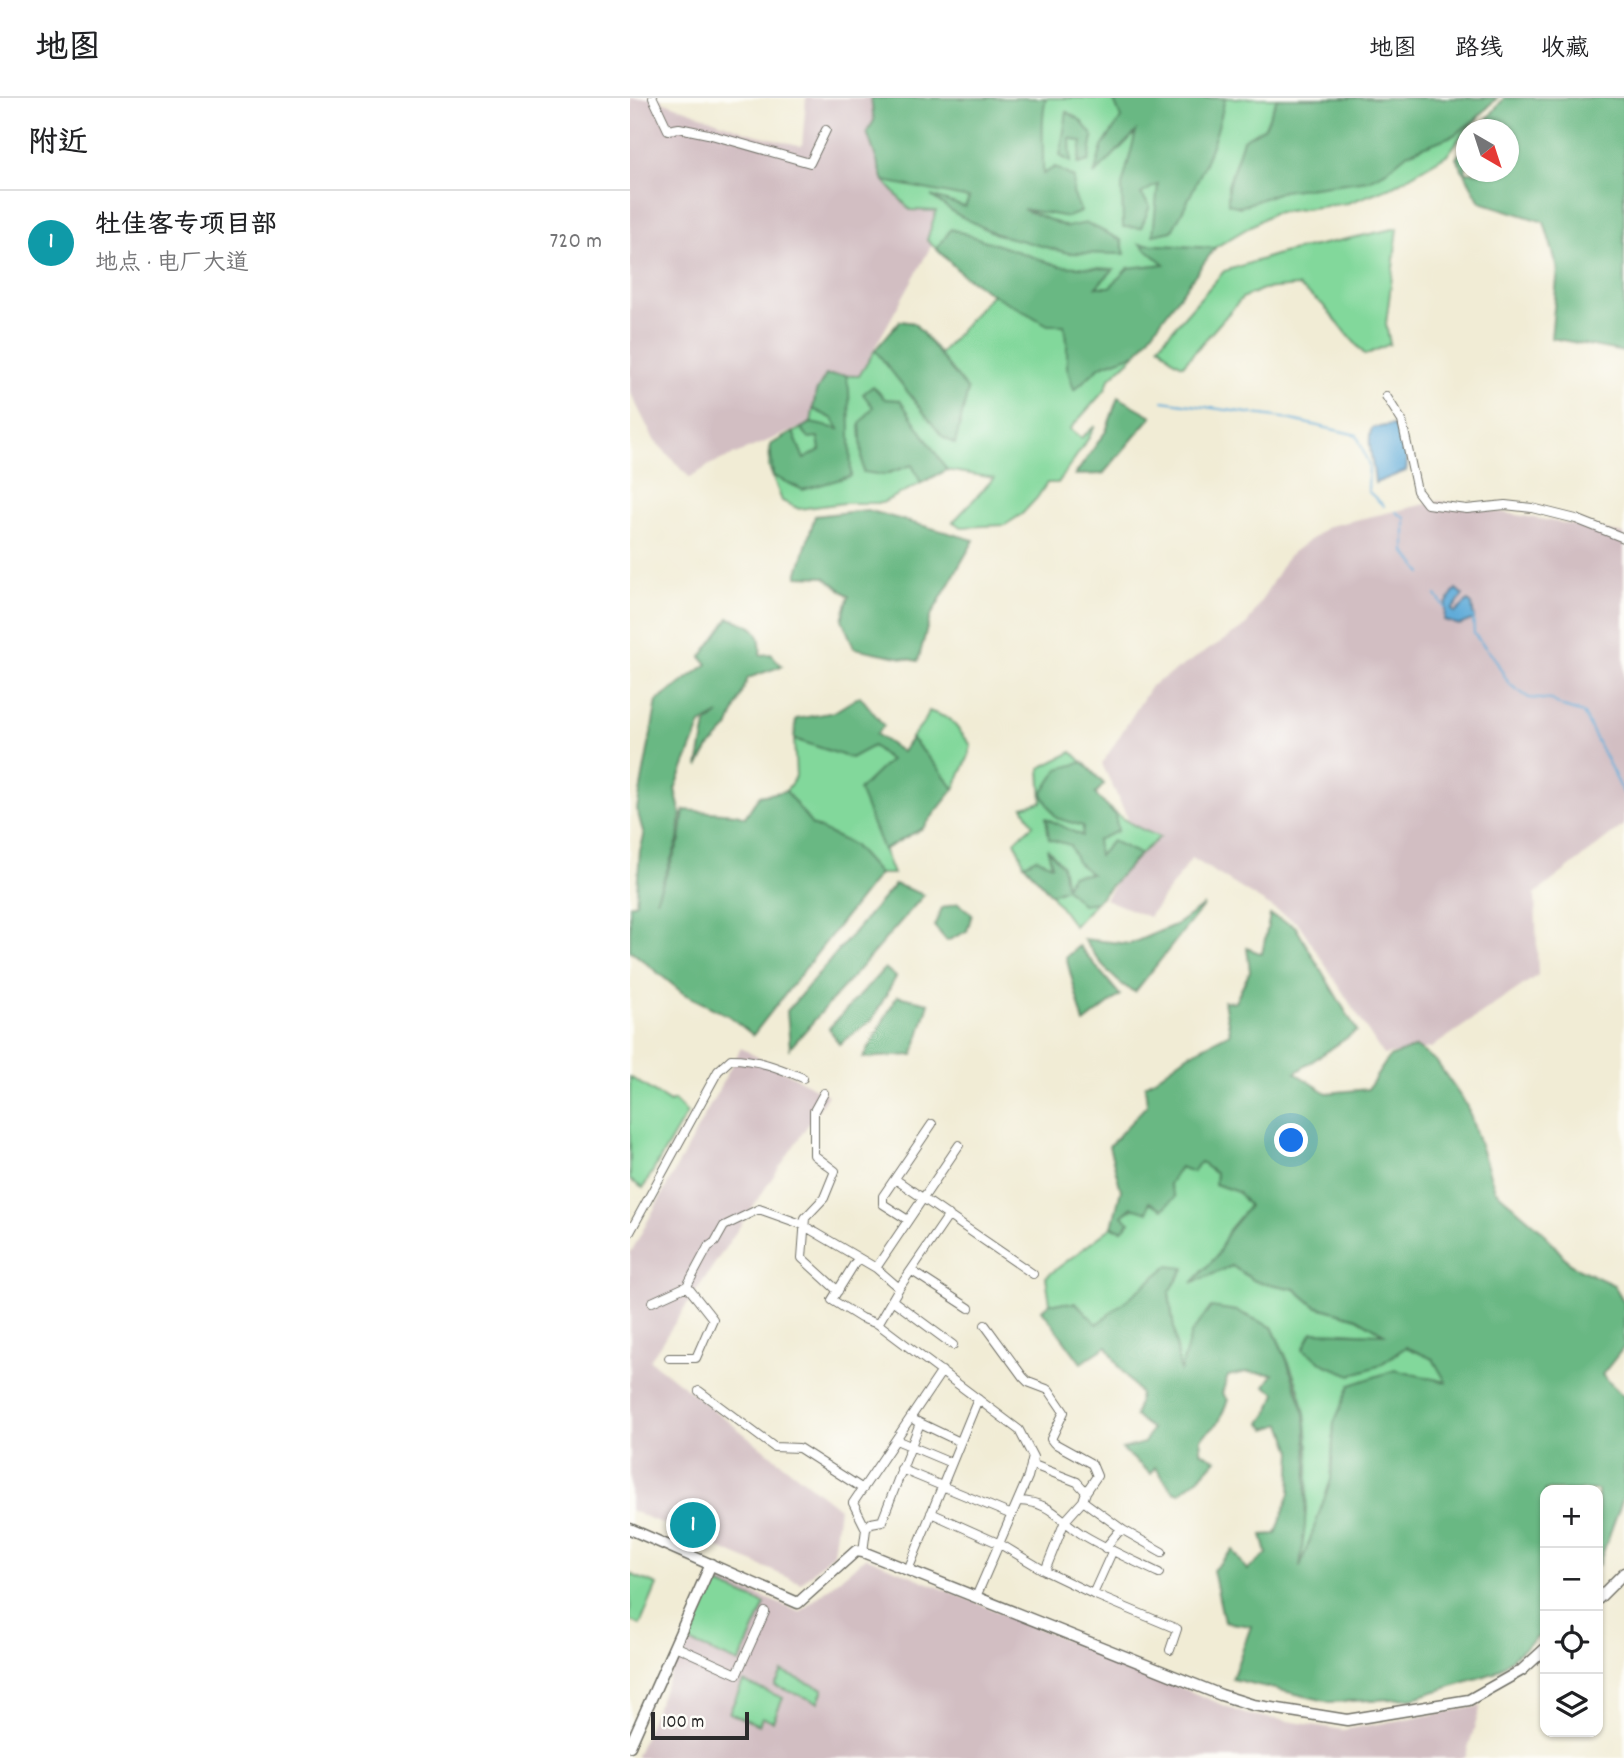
<!DOCTYPE html>
<html lang="zh">
<meta charset="utf-8">
<style>
body{margin:0;font-family:Dekko,"LXGW WenKai TC",sans-serif;background:#f2f2f2;color:#202124}
.controls{position:absolute;right:21px;bottom:21px;display:grid;overflow:hidden;border-radius:14px;box-shadow:0 2px 5px #0004}
.controls button{width:63px;height:63px;display:grid;place-items:center;padding:0;border:0;border-bottom:2px solid #e0e0e0;background:#fff;color:#202124;font:35px sans-serif}
.compass{position:absolute;left:826px;top:21px;width:63px;height:63px;border-radius:50%;background:#fff;box-shadow:0 2px 5px #0004;rotate:141deg}
.scale{position:absolute;left:21px;bottom:18px;width:98px;box-sizing:border-box;padding-left:7px;border:4px solid #2b2b2b;border-top:0;font-size:19px;line-height:24px;white-space:nowrap;color:#2b2b2b;-webkit-text-stroke:5px #fdfcf7;paint-order:stroke}
.you{position:absolute;left:662px;top:1043px;width:24px;height:24px;margin:-18px;border:5px solid #fff;border-radius:50%;background:#1a73e8;box-shadow:0 0 0 10px #1a73e833}
.badge{display:grid;place-items:center;width:46px;height:46px;border-radius:50%;background:#db2777;color:#fff;font-size:23px;font-weight:700}
.pin{position:absolute;translate:-50% -50%;border:4px solid #fff;box-shadow:0 2px 7px #0006}
.list{margin:0;padding:0;list-style:none}
h2{display:flex;justify-content:space-between;align-items:center;height:91px;margin:0;padding:0 28px;font-size:30px}
h2 small{font-size:23px;font-weight:400;color:#757577}
.list li{display:grid;grid-template-columns:46px 1fr auto;gap:21px;align-items:center;box-sizing:border-box;height:105px;padding:0 28px;border-top:2px solid #e0e0e0}
.list b{display:block;font-size:26px;white-space:nowrap}
.list p{margin:0;font-size:23px;white-space:nowrap;color:#757577}
.list em{font-size:23px;font-style:normal;color:#757577}
.icon{flex:none;width:38px;height:38px;fill:none;stroke:currentColor;stroke-width:2;stroke-linecap:round;stroke-linejoin:round}
.map{position:relative;flex:none;width:994px;height:1660px;overflow:hidden}
header{display:flex;align-items:center;gap:42px;box-sizing:border-box;height:98px;padding:0 35px;background:#fff;border-bottom:2px solid #e0e0e0}
header strong{font-size:33px}
nav{display:flex;gap:38px;margin-inline-start:auto;font-size:24px}
main{display:flex}
aside{flex:1;background:#fff}
.map>svg:first-child{display:block}
.industrial{fill:#d2bec2}
.green{fill:#82d89b;stroke:#568263;stroke-width:2}
.forest{fill:#69b883;stroke:#4a7257;stroke-width:2}
.water{fill:#61acd9;stroke:#466c82;stroke-width:2}
.lines{fill:none;stroke-linecap:round;stroke-linejoin:round}
.stream{stroke:#61acd9;stroke-width:2}
.street-casing{stroke:#706f66;stroke-width:10}
.secondary-casing{stroke:#706f66;stroke-width:13}
.street{stroke:#fff;stroke-width:8}
.secondary{stroke:#fff;stroke-width:10}
</style>
<header>
<strong>地图</strong>
<nav><a>地图</a><a>路线</a><a>收藏</a></nav>
</header>
<main>
<aside>
<h2>附近<small></small></h2>
<ul class="list">
<li><span class="badge" style="background:#0f9aa8">1</span><div><b>牡佳客专项目部</b><p>地点 · 电厂大道</p></div><em>720 m</em></li>
</ul>
</aside>
<div class="map">
<svg width="994" height="1660" viewBox="0 0 994 1660">
<rect width="100%" height="100%" fill="#fdfcf7"/>
<filter id="ink" filterUnits="userSpaceOnUse"><feTurbulence type="fractalNoise" baseFrequency=".0143" numOctaves="2"/><feDisplacementMap in="SourceGraphic" scale="14" xChannelSelector="R" yChannelSelector="G"/><feConvolveMatrix kernelMatrix="1 2 1 2 8 2 1 2 1" color-interpolation-filters="sRGB"/></filter>
<filter id="wash" filterUnits="userSpaceOnUse"><feTurbulence type="fractalNoise" baseFrequency=".00686" numOctaves="4" result="noise"/><feDisplacementMap in="SourceGraphic" scale="28" xChannelSelector="R" yChannelSelector="G"/><feGaussianBlur stdDeviation="1.57" result="paint"/><feColorMatrix in="noise" values="0 0 0 0 0 0 0 0 0 0 0 0 0 0 0 0 0 1.4 0 .05"/><feComposite in="paint" operator="in"/></filter>
<g filter="url(#wash)">
<rect width="100%" height="100%" fill="#f1ecd5"/>
<!-- industrial -->
<path class="industrial" d="M0,0h32v3l87,32 53,13 4,-48h65l3,23 71,100 -86,155 -33,-1 -15,48 -100,41 -21,14 -36,-38 -24,-48z
M809,403l185,33v291l-89,69 3,81 -107,73 -48,7 -84,-131 -107,-66 -43,59 -44,-18 35,-55 -38,-80 49,-78 95,-60 42,-70 41,-30z
M111,950l87,47 -178,265 189,148 -6,45 -32,30 -171,-73v-256z
M236,1459l379,157 98,16 138,-24 -16,52h-828l-1,-2 75,-180 89,36z"/>
<!-- green -->
<path class="green" d="M241,0h626l-31,32 -18,24 -55,32 -45,17 -75,10 -84,50 -52,90 -28,26 -4,11 -35,39 11,9 14,-12 -7,13 -30,44h-11l-10,15 -15,16 -17,11 -43,2 -9,-5 41,-44 -47,-8 -65,33h-38l-45,6 -17,-8 -13,-34 1,-22 41,-22 5,-31 10,-17 33,1 16,-26 25,-29 14,2 26,31 52,-60 -29,-19 -36,-35 9,-29 -26,-1 -26,-29 -17,-49 7,-11z
M768,130l-12,96 4,20 -25,11 -43,-51 -24,-18 -35,3 -21,9 -59,67 -9,-4 -15,-16 65,-74 58,-18z
M299,613l21,8 21,26 -3,13 -14,31 -43,-51 15,-19z
M164,641l57,19 22,-13 18,16 -31,29 33,84h-14l-26,-29 -41,-20 -26,-34 10,-15z
M442,654l32,32 -9,10c21,22 36,32 65,43l-20,17 -66,72 -35,-48 -15,-14 -9,-23 18,-16 -10,-18 19,-5 -2,-34z
M0,979l40,25 4,-2 13,13 -44,75 -13,-8z
M569,1063l17,13 -1,10 23,8 12,14 -21,24 -12,26 -24,26 39,-16 23,15 40,8 20,17 42,12 28,17 -42,-3 35,34 28,-19 27,12 14,23 -52,-11 -61,52 -3,57 -32,92c6,-48 14,-110 6,-158 -5,-30 -20,-60 -33,-87l-92,48 -11,-82 15,-24c-32,15 -61,31 -87,56l-21,-22h-26l-4,-26 66,-50 10,3 -1,-14c9,-7 17,-9 26,-14 15,-8 25,-22 33,-35z
M0,1476l27,11 -17,40 -10,-4z
M83,1484l52,22 -26,59 -52,-22z
M152,1574l41,17 -5,13 -43,-16z
M113,1584l40,16 -10,23 -11,-4 -3,8 -30,-12z"/>
<!-- forest -->
<path class="forest" d="M241,0h175c-6,25 -2,50 -3,76l12,-7 19,11 -1,15 8,19 -13,5 -45,-8 44,18 20,-4 34,17 4,14 -57,-1 -72,-19 -40,-20 -25,-18 34,11 4,-9 -85,-17 -17,-49 7,-11z
M483,0h112c-9,48 -30,90 -53,133l-19,4 5,-51 -17,10 9,12 -9,22 -18,-1 -1,-41 14,-54 -42,43 8,-28 19,-29z
M647,0h220l-22,22 -21,15 -46,18 -23,19 -16,8 -86,11 -43,16 -12,-3v-18l15,-46 22,-13z
M874,0h120v254l-73,-14 7,-69 -14,-47 -64,-20 -24,-44 10,-13v27h42v-42l-29,-1z
M437,14l13,8 13,16 -4,25 -11,3 4,-22 -12,-4 1,24 -11,-6z
M321,131l109,37 54,3 -18,18h14l18,-19 36,-4 -24,-20 75,4 -78,105 -36,13 -27,24 -7,-23v-26l-3,-16h-16l-56,-31 -29,-19 -26,-26z
M270,223l14,2 54,67 -13,54 -13,-8 -67,-86z
M196,277h20l3,14 2,87 -48,14 -30,-14 -3,-31 23,-13 11,27 16,-9 -2,-13 -9,1 -8,-10 10,-5 28,6 -6,-10 -20,-10 3,-17z
M243,288l12,13 15,1 47,70 -26,13 -9,-18 -29,10 -20,-3 -3,-48 13,-17 -10,-13z
M488,299l34,19 -49,58 -28,1 31,-44z
M237,412l107,30 -44,77 -12,44 -64,-13 -12,-29 7,-23 -24,-19 -28,-1 18,-60z
M99,520c23,7 34,11 31,37l11,-1 11,12 -34,12 -20,50 -20,21 -10,18 8,-43 13,-10 -18,10 -26,65 6,26 -3,25 -22,60 24,-60 4,-30 52,4 9,3 14,-21 27,-5 26,34 41,20 26,29 -126,161 -24,-19 -45,-22 -54,-44v-45l6,-2 4,-52 4,-15 -7,-27 20,-108 50,-37 -6,-7z
M230,598l24,30 -8,8 26,18 9,-14 29,32 14,19 -31,39 -40,22 -24,-60 31,-30 -17,-14 -22,12 -57,-19 2,-20 38,-7z
M453,664l21,22 -9,10 20,21 3,16 -21,9 2,16 13,-15 28,13 -44,48 -14,2 -16,-16 -15,6 -27,-30 12,-6 16,7 -5,-17 15,17 4,22 5,-12 20,-1 -14,-12 -7,-17 -21,-6 -3,-21 36,18 1,-10 -27,-8 -14,-24 16,-25z
M265,786l29,11 -134,153 -3,-37z
M328,805l14,11 -5,17 -20,10 -13,-15 8,-18z
M574,807l-69,87c-23,-10 -37,-34 -52,-53l47,5 47,-20z
M640,817l25,11 62,105 -62,42 32,20 41,-4 21,-32 27,-10 20,14 31,45 28,84 46,40 30,35 43,20 10,17v45l-22,28 22,22v98l-26,71v-76h-53v141l-51,42 -80,25 -84,4 -98,-23 19,-53 -27,-4 -11,-52 20,-20 14,20 20,-16 -5,-19 14,-1 14,-41 2,-42 -10,-27 -16,5 -5,-6 9,-13 6,-17 -11,-7 8,-12 -27,-2 -18,4 -6,17 6,7 -9,22 -18,16 -1,13 16,9 -15,16 -21,17 -7,-2 -18,-24 -4,7 -29,-25 22,-6 8,-14 -17,-13 5,-22 -21,-27 -12,-21 -26,17 -39,-53 8,-7h26l21,21 71,-58 16,2 -15,25 11,79 11,-38 20,-27 26,4 35,16 14,31 19,56 2,49 -2,62 -5,42 31,-87 3,-57 16,-38 45,-15 51,12 -13,-23 -27,-12 -28,19 -27,9 -25,-10 -23,-16 9,-17 72,2 -27,-16 -42,-12 -20,-17 -40,-8 -23,-15 -40,17 25,-27 12,-26 20,-24 -11,-14 -23,-8 1,-10 -16,-12 -7,10 -13,-5 -11,17 6,13 -12,12 -14,-7 -1,10 -16,-5 -10,9 8,6 -8,8 -10,-3 9,-37 -12,-44 38,-41 -2,-19 44,-32 41,-21 -6,-32 11,1 15,-31 -3,-23 15,6z
M449,848l41,49 -36,28 -18,-66z
M255,870l11,9 -24,43 -33,24 -10,-16z
M267,898l32,7 -16,52 -50,3z"/>
<!-- water -->
<path class="water" d="M762,327c11,8 17,33 14,46l-31,12c-1,-17 -9,-42 -3,-55z
M826,491l7,6 -11,15 3,3 13,-12 4,3 2,15 -15,6 -15,-5 2,-16z"/>
<g class="lines">
<!-- stream -->
<path class="stream" d="M533,303l120,17 74,17 12,31 -1,25 16,15
M766,414l9,6v34l17,21
M806,497l9,13
M843,518l1,18 21,25 14,25 20,14 23,2 11,7 20,6 41,81"/>
</g>
</g>
<g filter="url(#ink)">
<g class="lines">
<!-- street casing -->
<g class="street-casing">
<path id="street" d="M23,0l15,32 11,-2 29,6 102,29 16,-33
M756,298l16,25 15,70 10,13 40,5 38,-4 27,3 44,11 48,19
M194,995l-10,18v44l21,16 -11,27 -19,20 -3,40 36,33
M329,1047l-83,123 23,20 -21,36 141,106 14,27 -5,20 -52,120
M265,1081l138,95
M278,1122l-25,-16v-8l49,-72
M0,1134l88,-161 13,-12c26,0 48,9 72,19
M228,1160l-26,42 29,18 17,6
M282,1173l57,37
M269,1190l50,-73
M262,1202l61,45
M22,1204l35,-16 21,-39 7,-5 9,-16 35,-17 42,15 75,44
M355,1227l38,52 5,5 21,8 15,22 -13,27 3,4 38,21 5,12 -11,16
M39,1260h27l17,-39 -26,-33
M69,1293l75,56 25,1 64,41
M286,1323l44,21
M266,1342l55,23
M401,1366l46,18 9,10 -3,9 40,29 39,22
M271,1371l111,46
M388,1403c35,1 40,19 67,35 24,14 49,25 74,37
M301,1415l69,31 45,27 48,23
M236,1431l5,-6 11,-2 38,-98
M475,1450l16,-19
M233,1454l3,-23 -13,-26 89,-132
M482,1454l-19,42 84,35 -7,21
M278,1472l70,-171
M415,1473l20,-50 18,-20
M45,1548l62,28 28,-62"/>
</g>
<!-- secondary casing -->
<g class="secondary-casing">
<path id="secondary" d="M0,1431l168,74 58,-52 7,1 358,143 32,10 94,15 122,-20 53,-30 23,-21
M968,1501l26,-26
M0,1648l81,-182"/>
</g>
<!-- street -->
<use href="#street" class="street"/>
<!-- secondary -->
<use href="#secondary" class="secondary"/>
</g>
</g>
</svg>
<div class="controls">
<button>+</button>
<button>−</button>
<button><svg class="icon" aria-label="locate" viewBox="0 0 24 24"><circle cx="12" cy="12" r="6"/><path d="M12 2v4M12 18v4M2 12h4M18 12h4"/></svg></button>
<button><svg class="icon" aria-label="layers" viewBox="0 0 24 24"><path d="M12 4l9 5-9 5-9-5zM3 14l9 5 9-5"/></svg></button>
</div>
<svg class="compass" viewBox="-18 -18 36 36"><path d="M0-13l5 13h-10z" fill="#e53935"/><path d="M0 13l5-13h-10z" fill="#757577"/></svg>
<div class="scale">100 m</div>
<div class="you"></div>
<div class="pin badge" style="left:63px;top:1427px;background:#0f9aa8">1</div>
</div>
</main>
